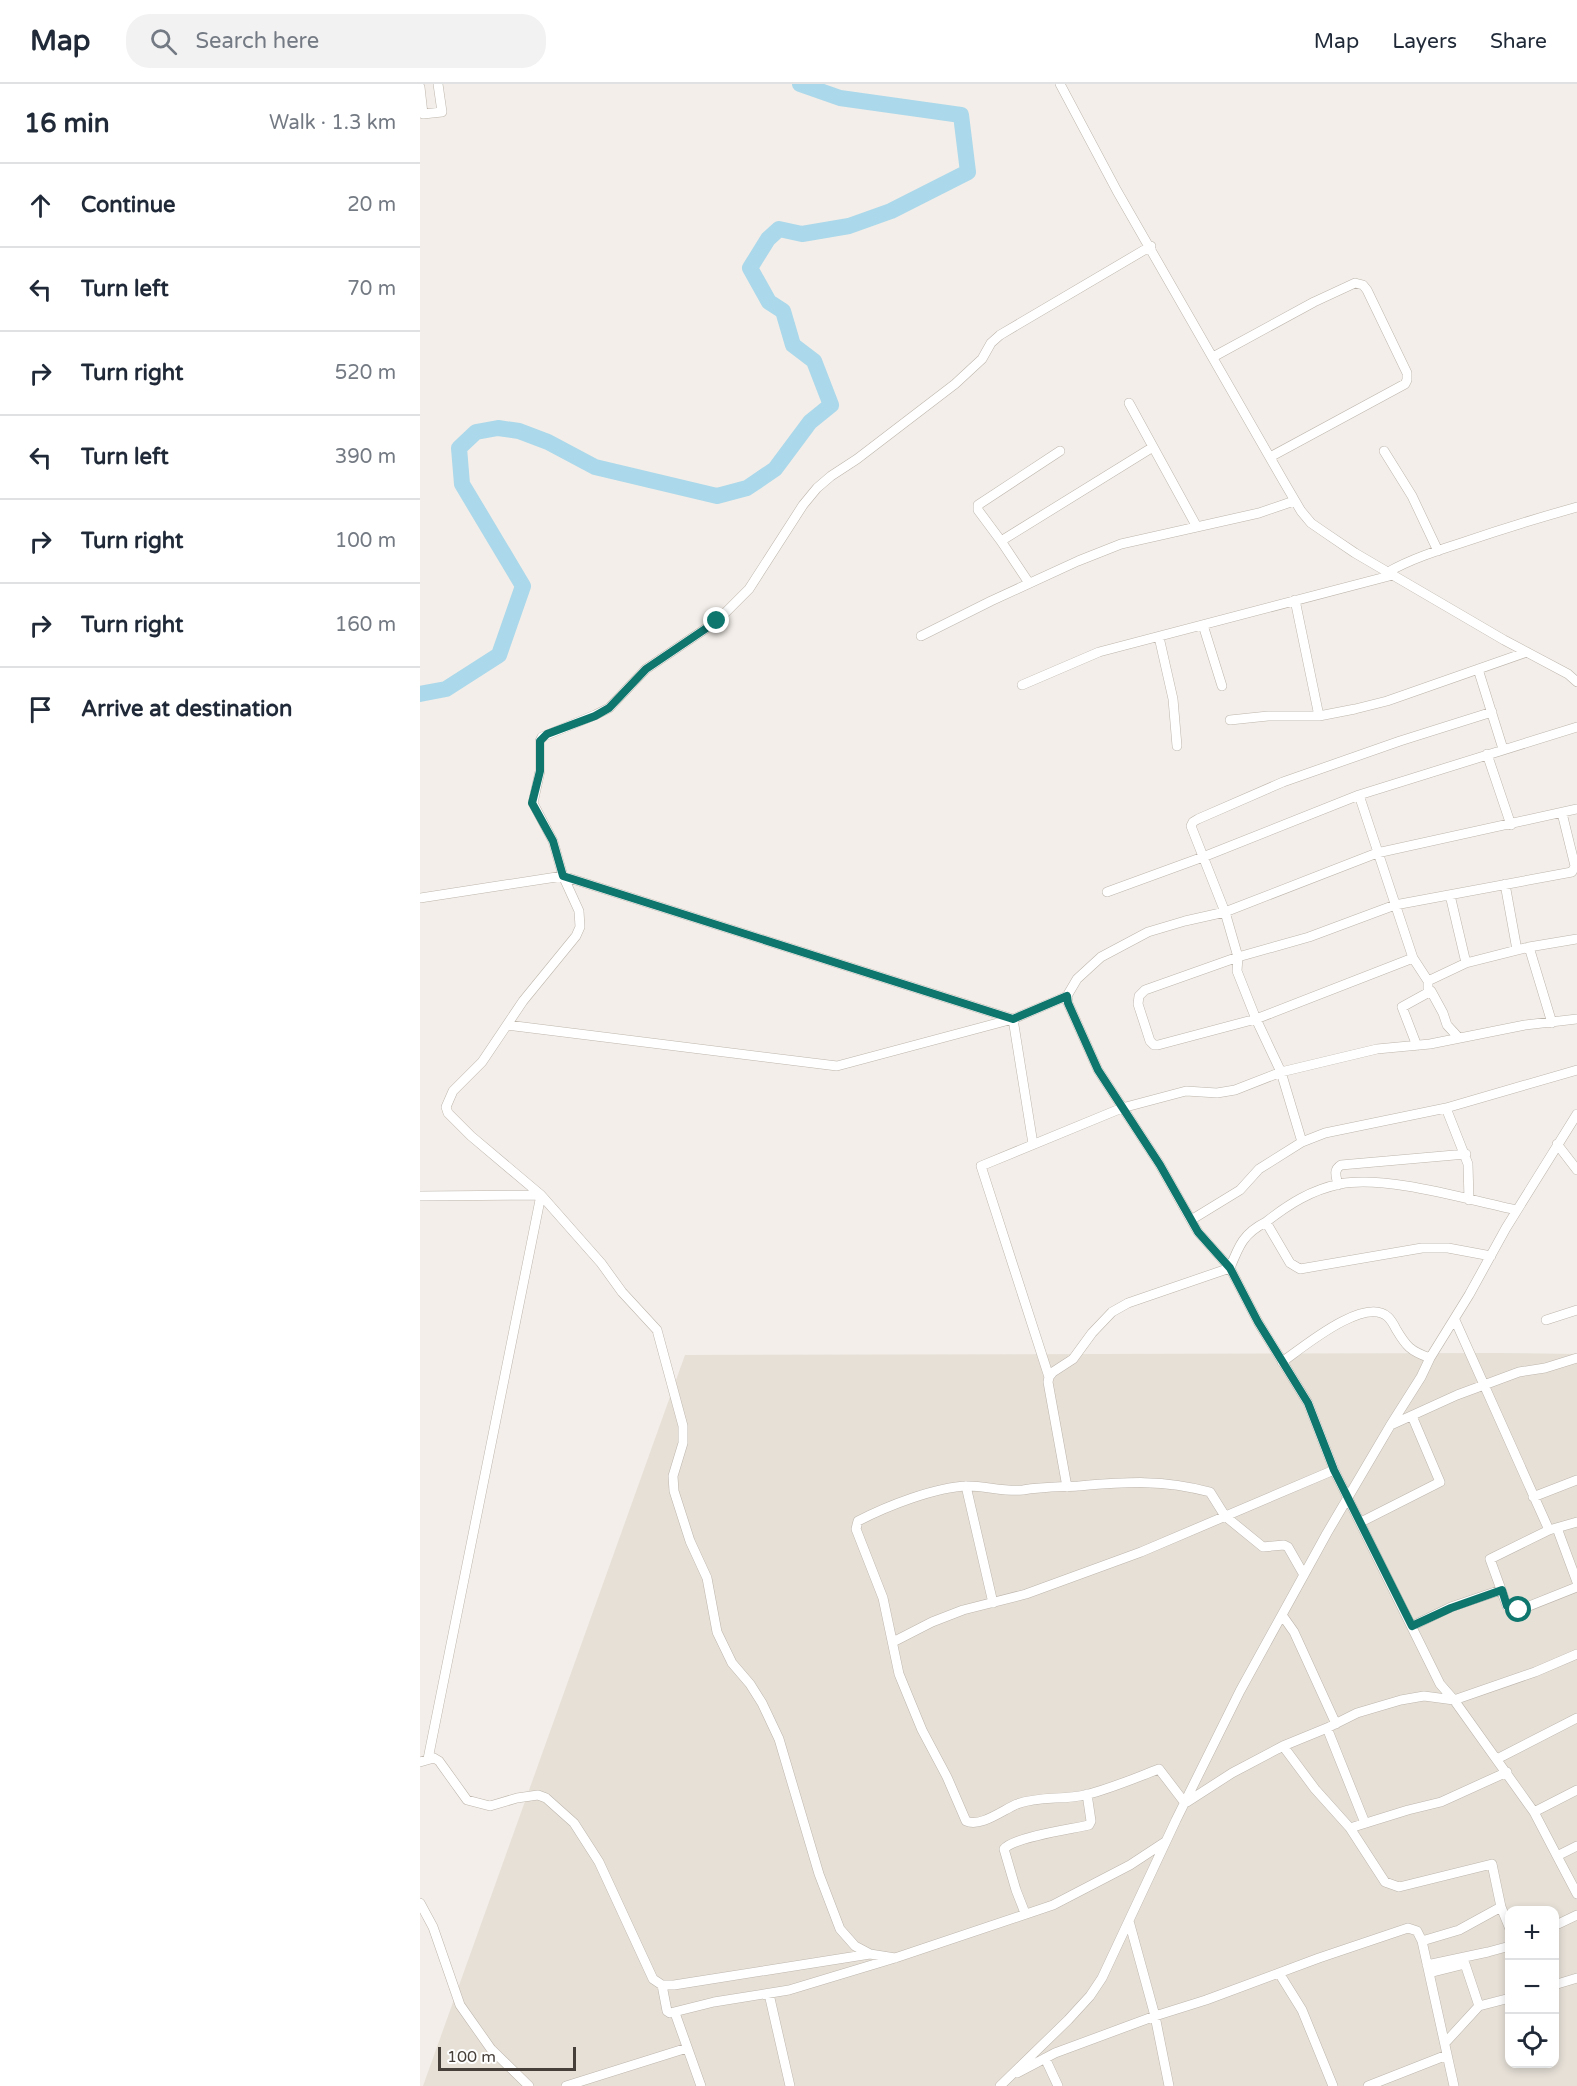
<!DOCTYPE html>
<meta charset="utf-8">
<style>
body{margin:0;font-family:"Varela Round",sans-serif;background:#f2f2f3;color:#1f2937}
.controls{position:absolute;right:18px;bottom:18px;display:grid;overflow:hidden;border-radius:12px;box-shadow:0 3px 9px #0003}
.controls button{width:54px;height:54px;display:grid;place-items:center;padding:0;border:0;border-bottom:2px solid #e0e1e3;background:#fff;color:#1f2937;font:30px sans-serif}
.scale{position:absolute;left:18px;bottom:15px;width:138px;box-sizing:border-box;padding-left:6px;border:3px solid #463e38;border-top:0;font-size:16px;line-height:21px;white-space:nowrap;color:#463e38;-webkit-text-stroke:4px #fff;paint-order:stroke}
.stop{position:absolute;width:18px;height:18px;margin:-14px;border:4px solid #0f766e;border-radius:50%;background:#fff}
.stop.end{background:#0f766e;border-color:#fff;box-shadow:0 2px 6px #0008}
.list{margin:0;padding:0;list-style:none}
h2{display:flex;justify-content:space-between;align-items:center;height:78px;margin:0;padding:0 24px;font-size:26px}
h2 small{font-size:20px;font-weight:400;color:#747a83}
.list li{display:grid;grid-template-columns:39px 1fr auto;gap:18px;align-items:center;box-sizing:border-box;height:84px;padding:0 24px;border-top:2px solid #e0e1e3}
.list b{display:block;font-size:22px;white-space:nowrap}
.list em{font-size:20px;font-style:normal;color:#747a83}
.icon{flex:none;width:33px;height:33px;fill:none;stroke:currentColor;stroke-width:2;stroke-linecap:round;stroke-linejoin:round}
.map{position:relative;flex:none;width:1157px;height:2002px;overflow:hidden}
header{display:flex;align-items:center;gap:36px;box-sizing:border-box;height:84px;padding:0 30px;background:#fff;border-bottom:2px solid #e0e1e3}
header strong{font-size:28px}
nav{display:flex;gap:33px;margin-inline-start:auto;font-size:21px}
.search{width:420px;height:54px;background:#f2f2f3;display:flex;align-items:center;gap:15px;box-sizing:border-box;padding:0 21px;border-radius:24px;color:#747a83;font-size:22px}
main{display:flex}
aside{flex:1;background:#fff}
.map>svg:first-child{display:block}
.residential{fill:#e6e0d7;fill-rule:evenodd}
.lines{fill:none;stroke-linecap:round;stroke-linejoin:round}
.river{stroke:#abd8ea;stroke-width:16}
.minor-casing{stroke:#bdb5ac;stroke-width:10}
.minor{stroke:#fff;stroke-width:9}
.route{stroke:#0f766e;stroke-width:8}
</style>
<header>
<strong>Map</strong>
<div class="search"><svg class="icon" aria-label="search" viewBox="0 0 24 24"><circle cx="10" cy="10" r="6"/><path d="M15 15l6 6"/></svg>Search here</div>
<nav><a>Map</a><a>Layers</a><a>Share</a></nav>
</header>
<main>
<aside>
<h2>16 min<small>Walk · 1.3 km</small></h2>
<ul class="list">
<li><svg class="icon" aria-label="ahead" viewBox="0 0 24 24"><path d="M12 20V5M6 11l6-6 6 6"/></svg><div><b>Continue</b></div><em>20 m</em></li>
<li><svg class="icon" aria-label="left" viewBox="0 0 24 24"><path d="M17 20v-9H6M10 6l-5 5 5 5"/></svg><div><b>Turn left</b></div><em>70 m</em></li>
<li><svg class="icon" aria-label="right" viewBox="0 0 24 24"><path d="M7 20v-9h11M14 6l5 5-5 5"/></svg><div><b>Turn right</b></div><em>520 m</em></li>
<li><svg class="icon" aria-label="left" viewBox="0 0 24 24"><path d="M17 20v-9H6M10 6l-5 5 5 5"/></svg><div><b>Turn left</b></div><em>390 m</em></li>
<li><svg class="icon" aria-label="right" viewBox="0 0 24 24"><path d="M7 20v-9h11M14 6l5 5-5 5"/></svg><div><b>Turn right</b></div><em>100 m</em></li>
<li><svg class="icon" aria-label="right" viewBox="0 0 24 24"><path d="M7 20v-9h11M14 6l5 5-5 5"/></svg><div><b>Turn right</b></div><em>160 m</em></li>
<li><svg class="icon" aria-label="arrive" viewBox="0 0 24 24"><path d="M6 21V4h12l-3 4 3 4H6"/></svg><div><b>Arrive at destination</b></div></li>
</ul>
</aside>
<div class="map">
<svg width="1157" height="2002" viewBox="0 0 1157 2002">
<rect width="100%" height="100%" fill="#f3eee9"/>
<!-- residential -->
<path class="residential" d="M1077,1269l80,1v732h-1154l262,-731zM1090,1826h44v154h-44z"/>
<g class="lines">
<!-- river -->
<path class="river" d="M0,610l26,-5 53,-34 24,-69 -61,-102 -3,-36 17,-16 22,-4 21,3 29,11 47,25 122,29 30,-8 28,-19 35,-47 21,-17 -17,-44 -21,-16 -10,-34 -14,-9 -19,-34 18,-29 11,-10 23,5 47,-8 42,-15 77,-39 -7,-57 -121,-17 -40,-14"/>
<!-- minor casing -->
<g class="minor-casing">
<path id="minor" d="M640,0l57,107 167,291 17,29 10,12 13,9 31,21 149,87 64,34 9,8
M0,3l3,27 19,-2 -4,-28
M793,273l101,-55 41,-19 8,2 4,5 40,83v7l-2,4 -135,73
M709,319l68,124
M964,367l28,45 26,55
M581,457l-23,-31v-5l82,-54
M968,488c23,-13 48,-21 73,-29 38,-13 77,-25 116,-36
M609,499l-28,-42 152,-94
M875,516l24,116
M783,541l19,61
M501,552l70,-35 87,-40 43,-17 138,-31 35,-12
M739,553l14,62 4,47
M1058,585l25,80
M602,601l77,-33 294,-77
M810,636l38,-4h51l36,-7 32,-8 140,-49
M1067,670l24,71
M939,711l54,163 15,23v8l3,2 -29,16 15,39
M1157,725l-200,44 -152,59 -40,9 -37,11 -47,25 -24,22 -10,17 1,7 30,67 62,95 31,55 7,12 32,36 28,54 50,81 26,67 106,214 14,16 80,112 43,-22
M1085,800l12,66
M687,808l96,-35 156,-62 218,-68
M1030,811l16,68
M0,814l143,-22 450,143 20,125
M1109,863l48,-8
M993,874l-157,61 -98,26h-4l-4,-4 -12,-37 1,-8 6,-6 93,-33 71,-20 86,-32 177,-33 3,-6 -13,-53
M1008,897l38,-18 63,-16 23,76
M1011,907l12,22 4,12 11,12
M87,941l330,41 176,-47 54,-23
M1026,1024l22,56 1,36
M882,1058l-21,-70 -25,-53 -19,-48 1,-14 -13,-45 -34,-86 2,-4 5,-3 85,-37 117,-41 92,-29
M1137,1060l20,26
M918,1101c-2,-9 -5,-15 3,-20l125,-11
M0,1112l121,-1 -113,564
M771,1136l49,-30 19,-21 43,-27 23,-9 121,-25 131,-38
M846,1138c23,-18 45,-32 74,-38 48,-9 128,16 177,26
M1035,1236l94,210
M1126,1236l31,-10
M862,1278c20,-14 83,-67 106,-45 3,3 6,8 8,12 10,17 14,22 34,29
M629,1293l4,-5 20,-13 19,-26 20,-21 16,-9 102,-35c9,-23 14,-35 36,-46l24,41 10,6 122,-21h26l43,8
M971,1341l66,-30 27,-10 35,-13 26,-4 32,-10
M546,1402l27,117
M647,1403l-19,-105 1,-5 -68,-211 141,-58 64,-17 31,2 18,-3 46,-18 96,-23 53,-5 95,-19 52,-6
M1113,1413l44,-17
M941,1438l79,-40 -28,-66
M1157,1438l-28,8 -59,29 17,47 6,5 6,-1 58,-23
M1137,1444l20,54
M862,1531l12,17 42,92
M992,1542l39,-19 50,-17
M473,1558l39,-20 31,-12 63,-16 115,-42 193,-82
M907,1644l38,95
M858,1665l5,-3 32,43 35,39 58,-18 33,-8 66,-30
M1077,1675l80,-41
M0,1678l14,-4 5,3 28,39 23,6 27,-8 21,-3 8,3 28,25 25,39 54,117 9,6h12l196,-31 25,4
M767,1718l45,-29 51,-27 44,-18 30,-15 44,-13 23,-4 30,4 81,-28 42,-18
M765,1719l-26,-34c-24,9 -49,20 -74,26 -23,5 -46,1 -68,9 -14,6 -37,24 -51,17l-19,-44 -25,-47 -23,-56 -16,-76 -27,-69 2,-8c29,-15 77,-34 110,-35 18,0 37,6 55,4 18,-3 36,-3 55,-4 49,-4 84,-7 132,6l15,24 38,31 21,-2 4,2 16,28
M1114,1728l23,44 20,-10
M930,1744l35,54 14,5 93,-23 9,43 9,22
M1137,1772l20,38
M0,1819l13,24 27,78 31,44 38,37
M605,1829l-9,-23 -12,-41c9,-12 68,-20 85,-24l2,-4 -4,-27
M709,1837l26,95 14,70
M1134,1842l23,-11
M1002,1857l32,145
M450,1870l-15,-8 -15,-17 -21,-55 -40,-135 -17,-36 -12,-19 -18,-21 -15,-31 -10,-54 -17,-37 -16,-50 -1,-15 10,-33v-17l-26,-96 -35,-38 -21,-29 -60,-68 -70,-59 -23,-23 -2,-6 7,-16 29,-29 41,-61 53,-65 4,-9 -1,-16 -16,-35 -10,-35 -20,-38 7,-32v-30l2,-4 53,-22 14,-7 37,-39 71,-48 32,-32 54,-84 14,-17 14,-12 26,-17 98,-75 27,-25 9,-16 9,-8 151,-89
M1007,1881l61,-13 22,-6
M859,1889l23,37 31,76
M1009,1889l36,-9 14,42
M242,1901l5,26 3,2 44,-11 75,-12 106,-32 158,-53 77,-40 35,-23
M1134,1901l23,-7
M349,1910l21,92
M255,1929l26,73
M1025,1959l34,-37 31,-8
M625,1974l13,28
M597,1989l38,-20 100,-37 51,-16 113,-42 89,-30 9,3 5,10 37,-11 42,-23
M146,2002l121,-38
M580,2002l68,-66 22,-24 12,-18 74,-158 64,-129 87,-158 63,-107 31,-49 9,-19 39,-63 37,-67 71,-114
M948,2002l79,-31"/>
</g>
<!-- minor -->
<use href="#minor" class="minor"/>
</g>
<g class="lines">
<!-- route -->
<path class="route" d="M297,537l-71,48 -37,39 -14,8 -48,18 -7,7v30l-8,32 21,38 10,35 450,143 54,-23 1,7 30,67 62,95 38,67 32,36 28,54 50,81 26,67 78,156 39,-18 51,-18 5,16 6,5 6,-1"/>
</g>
</svg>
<div class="controls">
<button>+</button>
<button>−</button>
<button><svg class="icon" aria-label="locate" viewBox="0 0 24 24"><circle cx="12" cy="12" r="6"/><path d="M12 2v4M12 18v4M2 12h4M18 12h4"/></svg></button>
</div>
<div class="scale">100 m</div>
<div class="stop" style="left:1099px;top:1526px"></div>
<div class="stop end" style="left:297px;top:537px"></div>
</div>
</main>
